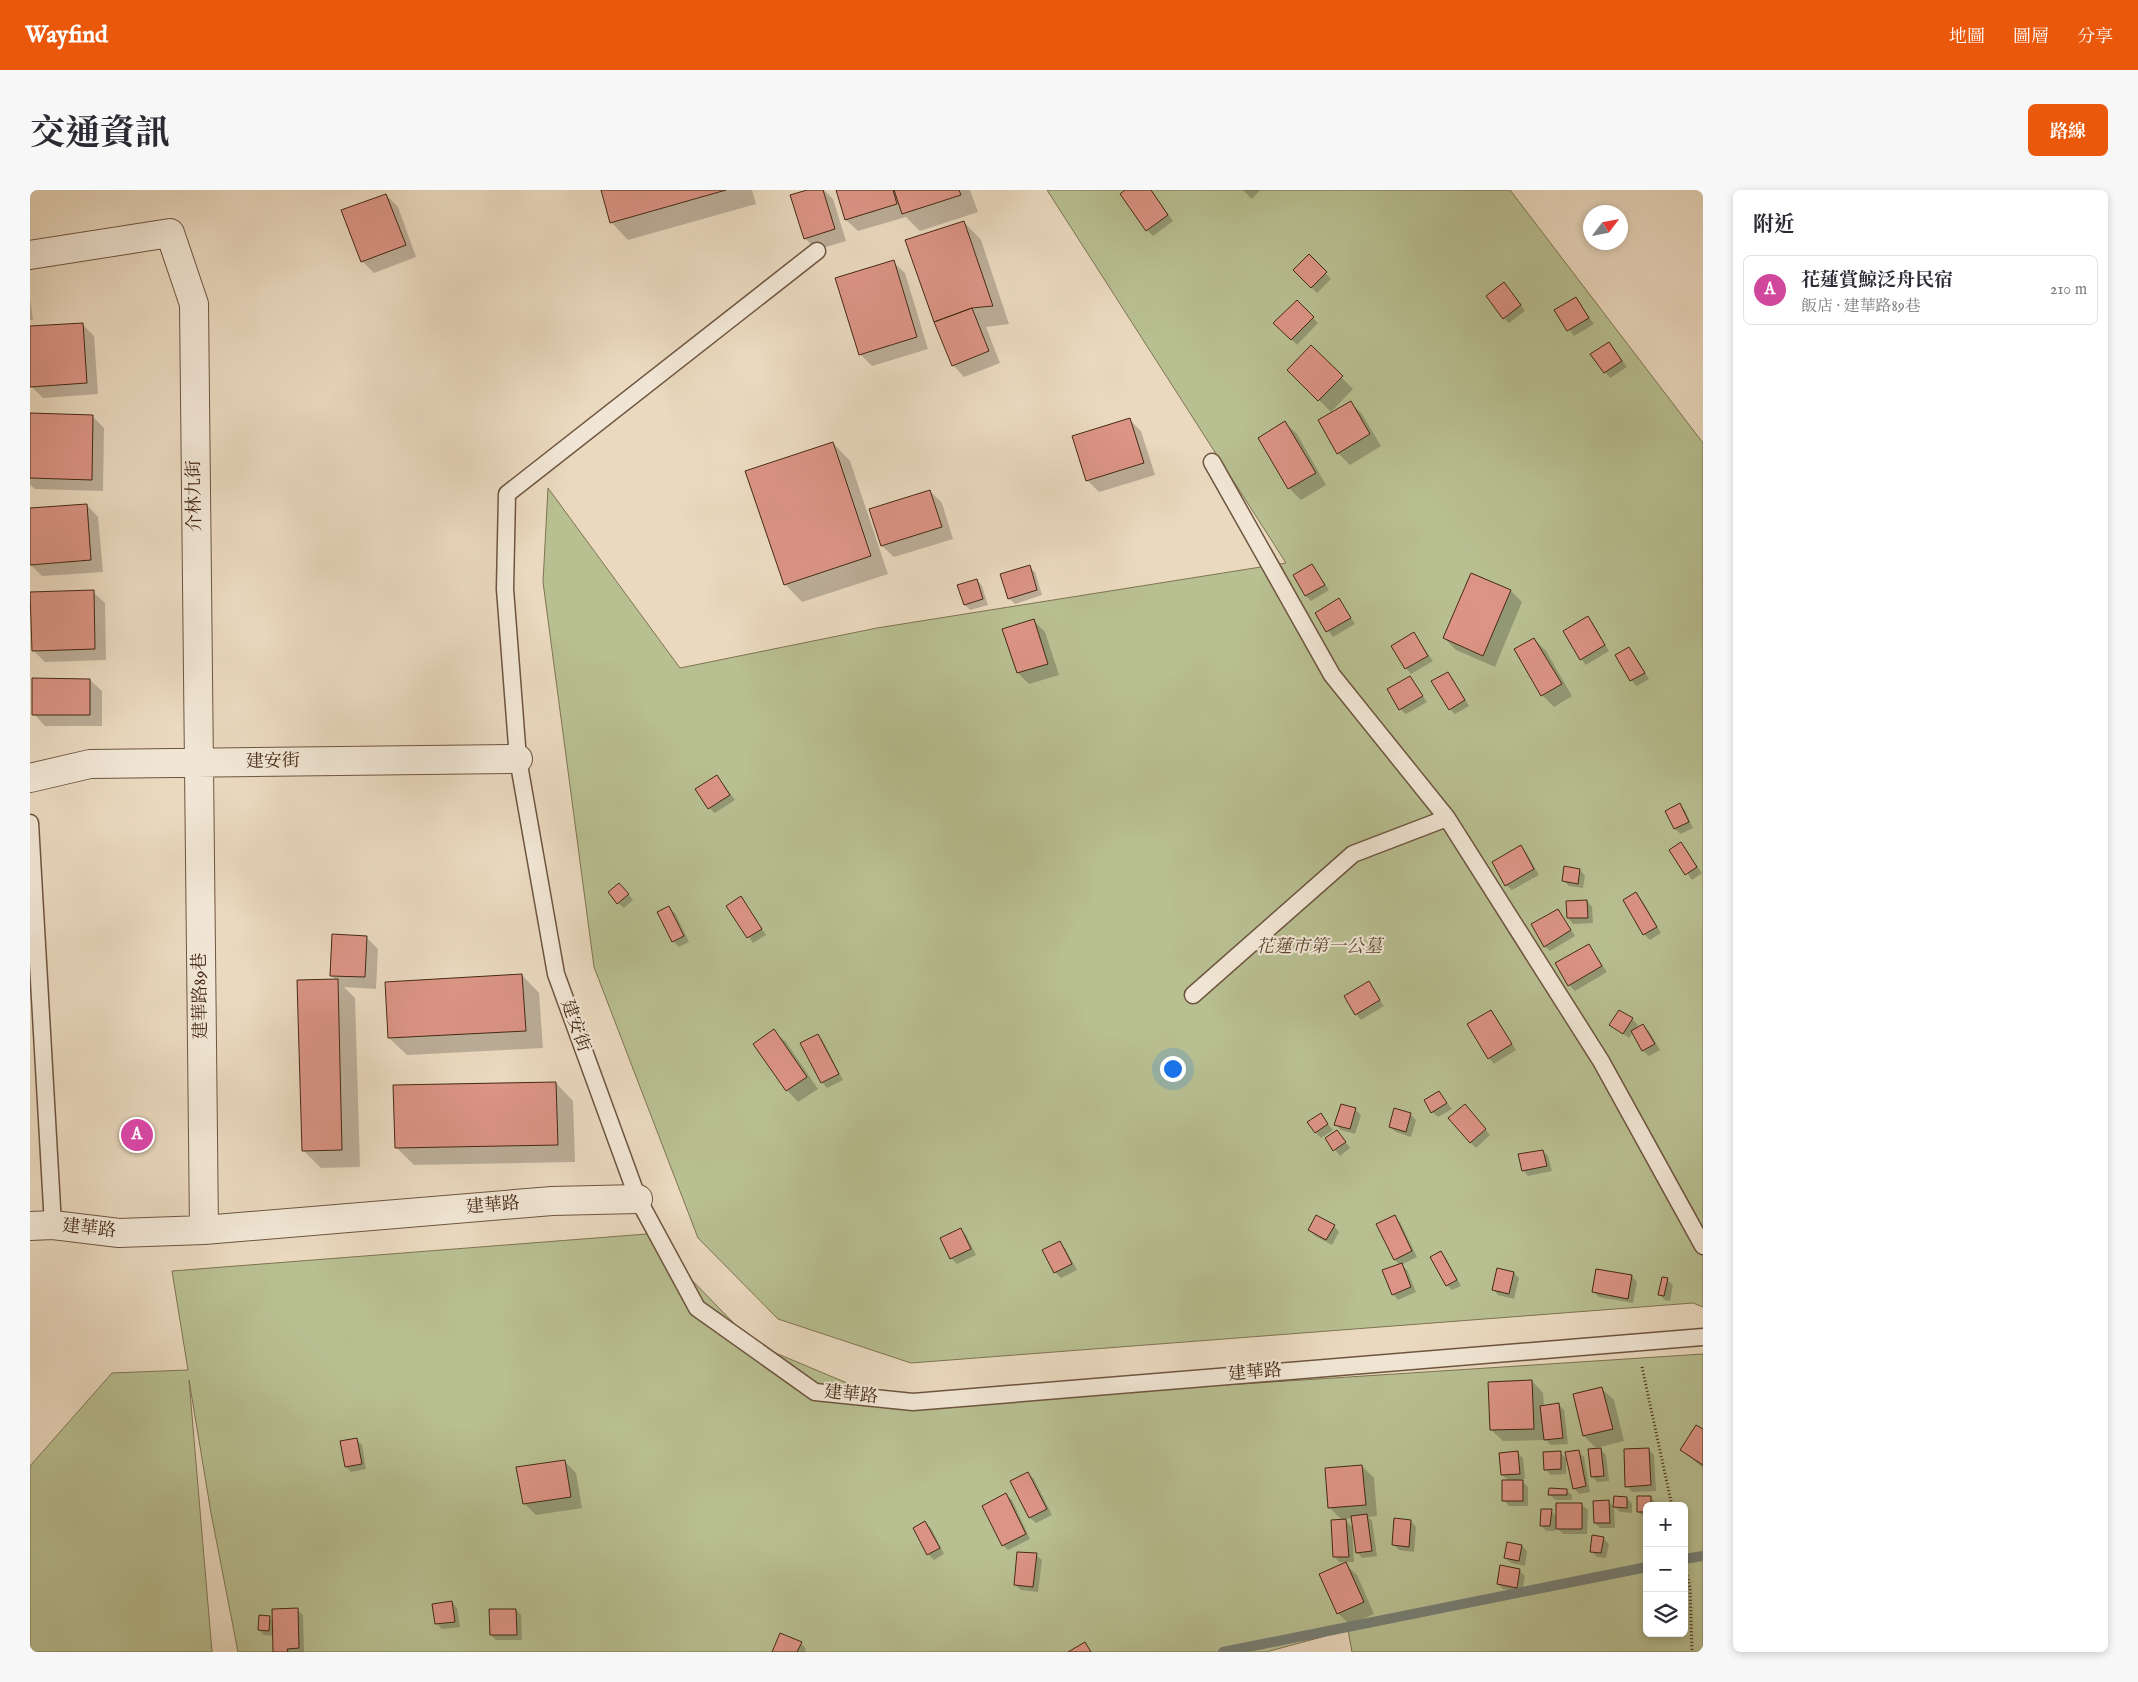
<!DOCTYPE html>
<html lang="zh-TW">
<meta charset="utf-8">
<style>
body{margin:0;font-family:"IM FELL English","Noto Serif TC",serif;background:#f7f7f7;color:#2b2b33}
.controls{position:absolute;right:15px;bottom:15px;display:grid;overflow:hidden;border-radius:8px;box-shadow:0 2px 8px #0003}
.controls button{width:45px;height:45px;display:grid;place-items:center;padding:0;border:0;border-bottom:1px solid #e1e1e2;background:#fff;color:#2b2b33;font:25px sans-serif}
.compass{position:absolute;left:1553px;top:15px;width:45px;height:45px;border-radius:50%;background:#fff;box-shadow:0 2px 8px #0003;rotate:58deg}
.you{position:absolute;left:1142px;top:878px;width:18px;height:18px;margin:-12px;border:4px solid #fff;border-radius:50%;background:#1a73e8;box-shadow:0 0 0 8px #1a73e833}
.badge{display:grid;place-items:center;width:32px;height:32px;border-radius:50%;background:#ea580c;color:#fff;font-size:16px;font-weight:700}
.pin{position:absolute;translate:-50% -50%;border:2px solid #fff;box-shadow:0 1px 5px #0006}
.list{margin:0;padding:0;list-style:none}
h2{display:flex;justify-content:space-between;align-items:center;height:65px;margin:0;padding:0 20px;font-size:21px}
h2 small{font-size:16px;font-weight:400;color:#7c7c81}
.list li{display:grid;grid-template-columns:32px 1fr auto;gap:15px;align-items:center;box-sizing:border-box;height:70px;margin:0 10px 10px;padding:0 10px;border:1px solid #e1e1e2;border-radius:8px}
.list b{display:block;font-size:19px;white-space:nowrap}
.list p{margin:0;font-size:16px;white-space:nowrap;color:#7c7c81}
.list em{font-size:16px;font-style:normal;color:#7c7c81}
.icon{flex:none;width:28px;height:28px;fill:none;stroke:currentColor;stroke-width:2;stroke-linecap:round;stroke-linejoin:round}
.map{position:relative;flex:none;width:1673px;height:1462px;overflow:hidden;border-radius:8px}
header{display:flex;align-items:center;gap:30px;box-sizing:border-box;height:70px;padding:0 25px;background:#ea580c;color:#fff}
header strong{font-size:24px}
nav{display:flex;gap:28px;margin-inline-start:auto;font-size:18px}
.intro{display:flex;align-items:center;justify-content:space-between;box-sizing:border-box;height:120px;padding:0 30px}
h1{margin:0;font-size:35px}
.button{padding:12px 22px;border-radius:8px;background:#ea580c;color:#fff;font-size:18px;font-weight:700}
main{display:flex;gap:30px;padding:0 30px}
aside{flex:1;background:#fff;border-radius:8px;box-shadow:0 2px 8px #0003}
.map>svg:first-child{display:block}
.green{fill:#b8bf91;stroke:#7e7452;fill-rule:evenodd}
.shadow{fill:#0003;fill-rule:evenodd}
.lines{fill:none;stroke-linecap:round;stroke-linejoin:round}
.stream{stroke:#777f76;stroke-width:10}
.building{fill:#db9485;stroke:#452914}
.lane-casing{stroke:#6e553f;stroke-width:19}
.street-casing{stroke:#6e553f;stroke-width:30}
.path{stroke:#452914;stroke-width:3;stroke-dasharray:1 2.5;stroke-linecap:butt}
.lane{stroke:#f1e6d5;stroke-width:16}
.street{stroke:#f1e6d5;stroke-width:28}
.labels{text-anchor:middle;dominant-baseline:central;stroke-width:4;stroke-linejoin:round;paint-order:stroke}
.street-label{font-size:18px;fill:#452914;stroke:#f1e6d5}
.park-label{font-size:18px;font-style:italic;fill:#5c472d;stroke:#f1e6d5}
</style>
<header>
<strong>Wayfind</strong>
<nav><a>地圖</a><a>圖層</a><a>分享</a></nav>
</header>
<div class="intro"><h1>交通資訊</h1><a class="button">路線</a></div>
<main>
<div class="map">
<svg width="1673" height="1462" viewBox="0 0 1673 1462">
<rect width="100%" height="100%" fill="#ead9bf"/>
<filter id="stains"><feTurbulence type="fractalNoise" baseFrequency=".004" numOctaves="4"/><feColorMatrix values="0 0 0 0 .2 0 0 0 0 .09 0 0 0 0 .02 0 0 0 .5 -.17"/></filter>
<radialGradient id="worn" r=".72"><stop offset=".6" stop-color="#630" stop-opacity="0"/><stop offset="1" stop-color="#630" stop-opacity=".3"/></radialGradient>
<!-- green -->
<path class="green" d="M1017,0h463l193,253v864l-10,-4 -782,60 -133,-44 -80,-81 -104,-271 -51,-385 5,-94 132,180 197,-40 409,-65z
M617,1044l107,110 148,62 801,-52v298h-351l-4,-22 -82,22h-1028l-27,-139 -22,-133 23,272h-182v-186l82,-93 76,-3 -16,-99zM1617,1316h37v127h-37z"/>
<!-- shadow -->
<path class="shadow" d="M572,0h150l4,14 -128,36 -17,-18z
M781,0h13l9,9 13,42 -30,9 -11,-12z
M807,0h133l8,22 -58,19 -14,-14 -48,14 -12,-11z
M1097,0h24l22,31 -20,15 -6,-6z
M1213,0h17l-8,9z
M356,5l12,12 18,50 -42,16 -12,-12z
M934,32l17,18 28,84 -23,3 14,36 -36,14 -11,-12z
M1279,66l22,23 -14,14 -22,-23z
M863,72l12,11 23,76 -56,17 -12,-12z
M1479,99l16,22 -16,12 -5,-5z
M0,108l3,22h-3z
M1546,109l18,25 -20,12 -19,-26z
M1267,111l21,22 -21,22 -22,-22z
M53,135l11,11 4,58 -55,4 -12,-12 -1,-59z
M1579,153l18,24 -17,11 -5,-6z
M1281,157l42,42 -22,23 -42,-42z
M1320,212l12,12 19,32 -31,19 -12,-12z
M0,225l62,1 12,12 -1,63 -68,-2 -5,-4z
M1099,229l12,12 14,44 -56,17 -12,-12z
M1255,233l12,11 29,51 -25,15 -12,-12z
M803,253l17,18 38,113 -86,28 -17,-18z
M900,301l12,12 11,36 -59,18 -12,-11z
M57,315l11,12 5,55 -61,4 -12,-12v-55z
M1282,375l17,25 -18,11 -5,-5 -11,-21z
M999,377l6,5 7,23 -27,9 -6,-6z
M947,390l5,6 6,19 -18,5 -5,-5z
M1481,401l11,11 -27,65 -39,-17 -12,-12z
M63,402l12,11 1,57 -61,2 -12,-12z
M1309,410l16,24 -22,13 -17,-24z
M1557,428l6,5 16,28 -23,14 -5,-6z
M1004,431l11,11 14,43 -30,9 -11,-11z
M1384,444l19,27 -22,13 -5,-6z
M1504,449l12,12 26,45 -18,11 -12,-12z
M1599,458l5,6 15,25 -12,7 -6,-6z
M1418,483l5,6 16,27 -14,8 -5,-5z
M1380,487l17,25 -21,12 -6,-5z
M60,490l12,11v35h-57l-11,-12z
M687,586l18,24 -20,13 -6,-5z
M1649,615l6,5 8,18 -12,6 -6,-5 -9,-18z
M1651,653l21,30 -10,7 -22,-30z
M1491,657l5,5 13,23 -27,15 -6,-5z
M1550,680l5,6 -2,12 -14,-2 -6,-6z
M595,700l8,10 -9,8 -6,-5z
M1606,704l6,6 19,33 -11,7 -6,-6 -19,-34z
M711,708l25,37 -13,8 -26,-37z
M1557,711l5,6 1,16 -20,1 -5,-6z
M639,718l6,5 14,29 -10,5 -6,-6 -14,-28z
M1528,720l17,26 -25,15 -5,-5z
M336,747l12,12 -2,40 -32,-2 11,11 5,169 -39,1 -17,-17 32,-171 -5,-5z
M1559,755l18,27 -32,19 -6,-6 -12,-21z
M492,785l17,18 4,55 -136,7 -18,-17z
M1338,793l16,23 -23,14 -5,-6z
M1461,821l5,6 20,33 -22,14 -5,-6z
M1602,829l6,6 -4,5 9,-5 6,6 11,19 -11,6 -6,-5 -10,-19 -4,6 -18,-13z
M744,841l12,11 32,47 -20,13 -11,-12z
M788,845l5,6 20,39 -16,8 -5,-6z
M526,893l17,18 2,61 -161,3 -18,-18z
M1409,902l13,17 -14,8 -6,-5z
M1325,919l6,6 -6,19 -14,-4 -5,-5z
M1440,921l20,24 -14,13 -6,-6z
M1380,924l6,6 -5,17 -15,-5 -6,-5z
M1291,925l12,15 -12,8 -6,-6z
M1312,947l8,11 -10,8 -13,-17z
M1513,961l5,5 4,15 -24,5 -5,-6z
M1364,1027l6,5 17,35 -16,8 6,5 9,22 -18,8 -5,-6 7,-29 -5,-5z
M1304,1036l5,6 -7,13 -17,-9 -6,-6z
M931,1040l5,5 10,20 -19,9 -6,-6z
M1029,1052l6,6 12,22 -16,8 -5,-5 -12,-23z
M1410,1063l6,5 15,28 -9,4 -5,-5z
M1468,1079l16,4 5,5 -5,21 -16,-4 -5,-6z
M1602,1086l5,6 -4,21 -34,-6 -6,-6z
M1637,1090l6,5 -3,16 -5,-1 -5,-5z
M1502,1191l11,12 1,13 14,-2 6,6 4,34 -17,1 -5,-5 -43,1 -12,-11z
M1572,1199l12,11 10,41 -28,7 -12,-12 -10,-41z
M1673,1241v37l-22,-18z
M326,1249l6,6 4,24 -15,3 -5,-5 -5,-25z
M1571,1260l5,5 3,26 -12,1 -5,-6z
M1619,1260l5,5 2,36 -24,1 -5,-6z
M1548,1261l6,6 6,35 -11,2 -5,-6z
M1487,1263l6,5 2,21h-5l8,8v19h-19l-5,-6 5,-19 -7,-6z
M1530,1263l6,5v16l-15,1 -6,-6z
M534,1271l12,12 6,35 -46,7 -12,-12z
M1332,1276l12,12 3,38 -9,1 4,4 5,35 -15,2 -5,-6 -3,-22h-2l2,32h-15l-5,-6 8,-36 -13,-13zM1322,1328l1,10 -9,-9z
M998,1283l6,6 18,36 -16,8 -6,-5 -18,-37z
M1536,1300l6,5v5h-17l-5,-5z
M976,1305l6,5 18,39 -22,11 -5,-5z
M1620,1307l6,6v3h-9v11h-3l-5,-5z
M1596,1308l6,5v10l-12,-1 -6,-5z
M1578,1311l6,6 1,21h-15l-5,-5z
M1552,1315l6,5 -1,24h-24l-7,-7 -1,4h-9l-5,-6 10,-14 6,6z
M1381,1331l5,6 -2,25 -15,-2 -6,-6z
M895,1333l6,5 13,26 -10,6 -6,-6z
M1573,1348l6,6 -3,14 -9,-1 -6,-6z
M1492,1356l5,5 -2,15 -14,-3 -6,-5z
M1006,1365l6,5 -4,32 -17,-2 -6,-5z
M1315,1374l12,11 17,39 -24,11 -12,-12z
M1490,1381l5,5 -3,16 -19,-3 -5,-5z
M422,1412l5,6 3,19 -18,2 -6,-6z
M267,1420l6,5 1,37h-29l-1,-16 -10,-1 -5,-5 10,-13 4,5z
M486,1420l5,5 1,25h-26l-5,-5z
M771,1453l5,6 -1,3h-32z"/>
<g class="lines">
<!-- stream -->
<path class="stream" d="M1654,1369l19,-3
M1193,1462l424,-85"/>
</g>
<!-- building -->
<path class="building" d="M571,0h125l-116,33z
M777,0h16l12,39 -31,10 -14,-44z
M806,0h57l4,14 -52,16z
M864,0h65l2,5 -59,19z
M1095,0h26l17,25 -22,16 -26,-37z
M356,4l20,51 -45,17 -20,-52z
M934,31l29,85 -21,2 -38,14 -29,-82z
M1279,64l18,18 -16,16 -18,-18z
M864,70l23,77 -58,18 -24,-77z
M1474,92l17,23 -18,14 -17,-23z
M1546,107l13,21 -22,13 -13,-21z
M1267,110l17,17 -23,23 -18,-17z
M942,118l17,43 -37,15 -18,-44z
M53,133l4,60 -57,4v-61z
M1579,152l13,19 -18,12 -14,-19z
M1281,155l32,31 -25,25 -31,-31z
M1321,211l19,33 -33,20 -19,-34z
M0,223l63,2 -1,65 -62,-2z
M1100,228l14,45 -58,18 -14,-45z
M1255,231l31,52 -28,16 -30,-51z
M803,252l38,114 -87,29 -39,-114z
M900,300l12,37 -61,19 -12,-37z
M57,314l4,56 -61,5v-57z
M1282,374l13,21 -20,11 -12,-21z
M1000,375l7,25 -29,9 -8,-25z
M1441,383l40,17 -28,66 -40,-18z
M947,389l6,20 -19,6 -7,-20z
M64,400l1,59 -63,2 -2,-59z
M1309,408l12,20 -25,14 -11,-19z
M1558,426l17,29 -25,15 -17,-29z
M1004,429l14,45 -31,9 -15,-44z
M1384,442l14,24 -23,13 -14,-23z
M1504,448l28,46 -21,12 -27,-47z
M1599,457l16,26 -15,8 -15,-26z
M1418,482l17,28 -16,10 -18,-29z
M1380,486l13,20 -24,14 -12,-21z
M2,488l58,1v36h-58z
M687,585l13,20 -22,14 -13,-20z
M1650,613l9,19 -15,7 -9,-18z
M1651,652l16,25 -12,8 -16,-25z
M1491,655l13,24 -29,17 -13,-24z
M1534,676l16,3 -2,15 -16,-3z
M589,693l10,11 -12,10 -9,-12z
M1606,702l21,35 -14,8 -20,-35z
M711,706l21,33 -15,9 -21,-32z
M1557,710l1,18h-21l-1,-17z
M639,716l15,30 -12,6 -15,-30z
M1528,719l13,21 -27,17 -13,-23z
M302,744l35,2 -2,41 -35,-1z
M1559,754l13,22 -34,20 -13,-23z
M492,784l4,57 -138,7 -3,-56z
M308,789l4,171 -40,1 -5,-171z
M1339,791l11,19 -25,15 -11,-19z
M1461,820l21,34 -24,15 -21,-35z
M1589,820l14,8 -10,16 -14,-9z
M1613,834l12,20 -13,7 -11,-20z
M744,839l33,48 -21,14 -33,-47z
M788,844l21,40 -18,9 -21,-40z
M526,892l2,63 -163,3 -2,-63z
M1409,901l8,12 -16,10 -7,-13z
M1311,914l15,4 -6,21 -16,-4z
M1435,914l21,25 -16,14 -22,-25z
M1364,918l17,5 -5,19 -17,-5z
M1291,923l7,11 -13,9 -8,-11z
M1307,940l9,12 -13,9 -8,-13z
M1513,960l4,16 -25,5 -4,-17z
M1286,1025l19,10 -9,15 -18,-10z
M1365,1025l17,36 -18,9 -18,-36z
M931,1038l10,21 -21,10 -10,-21z
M1030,1051l12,23 -18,9 -12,-23z
M1411,1061l16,29 -11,6 -16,-29z
M1372,1073l9,24 -19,8 -10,-25z
M1467,1078l17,4 -5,22 -17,-4z
M1566,1079l36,6 -4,24 -36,-7z
M1632,1087l6,1 -4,18 -6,-1z
M1502,1190l2,49 -44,1 -2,-48z
M1572,1197l11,42 -30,7 -10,-42z
M1529,1213l4,35 -19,2 -4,-34z
M1666,1235l7,4v36l-23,-15z
M327,1248l5,26 -17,3 -5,-26z
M1571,1258l3,28 -13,1 -3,-28z
M1619,1258l2,37 -26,2 -1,-38z
M1549,1260l7,36 -13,3 -8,-37z
M1488,1261l2,23 -19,1 -2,-22z
M1531,1261v18l-17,1 -1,-18z
M535,1270l6,37 -48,7 -7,-37z
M1332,1275l4,40 -38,3 -3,-40z
M998,1282l19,37 -18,9 -19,-37z
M1472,1290h21v21h-21z
M1519,1298l18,1v6h-19z
M976,1303l20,41 -24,12 -20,-40z
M1584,1306l13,1v11l-14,-1z
M1607,1306h14v10h-4v6h-10z
M1579,1310l1,23h-16l-1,-22z
M1526,1313h26v26h-26z
M1511,1319h11l-2,17h-10z
M1337,1324l5,37 -16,2 -5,-37z
M1364,1328l17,2 -2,27 -17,-2z
M1316,1329l3,38h-16l-2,-37z
M895,1331l15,27 -13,7 -14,-27z
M1562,1345l12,2 -3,16 -11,-1z
M1477,1352l15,3 -3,16 -15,-3z
M987,1362l20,1 -4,34 -19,-2z
M1316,1372l18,40 -27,12 -18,-40z
M1470,1375l20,4 -3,19 -20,-4z
M422,1411l3,21 -20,2 -3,-20z
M268,1418l1,40 -12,1 1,3h-15l-1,-43z
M459,1419h27l1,26h-27z
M229,1425l11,1 -1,15 -11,-1z
M750,1443l22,9 -5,10h-25z
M1055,1452l6,10h-23z"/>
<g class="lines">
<!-- lane casing -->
<g class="lane-casing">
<path id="lane" d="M787,61l-310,243 -2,95 13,170 38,215 82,225 59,109 118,84 98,10 790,-65
M1182,272l120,213 115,143 154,243 102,185
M0,633l23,402
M1163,805l160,-141 94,-36"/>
</g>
<!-- street casing -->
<g class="street-casing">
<path id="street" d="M0,65l140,-22 24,71 10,926
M0,588l60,-14 428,-5
M0,1036l23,-1 66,8 85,-3 348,-29 86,-2"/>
</g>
<!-- path -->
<path class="path" d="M1612,1177l30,139
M1654,1372l6,26 2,64"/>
<!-- lane -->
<use href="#lane" class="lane"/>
<!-- street -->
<use href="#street" class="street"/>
</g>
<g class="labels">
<!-- street labels -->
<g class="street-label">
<text transform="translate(165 306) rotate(-91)">介林九街</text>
<text transform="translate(243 572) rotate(-1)">建安街</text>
<text transform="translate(171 806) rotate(-91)">建華路89巷</text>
<text transform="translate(545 836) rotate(70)">建安街</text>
<text transform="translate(463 1016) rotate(-5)">建華路</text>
<text transform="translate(59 1039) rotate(6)">建華路</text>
<text transform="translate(1225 1183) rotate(-5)">建華路</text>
<text transform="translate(821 1205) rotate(6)">建華路</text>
</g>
<!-- park labels -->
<g class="park-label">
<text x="1289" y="757">花蓮市第一公墓</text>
</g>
</g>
<rect width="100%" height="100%" filter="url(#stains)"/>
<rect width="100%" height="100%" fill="url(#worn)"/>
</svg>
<div class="controls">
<button>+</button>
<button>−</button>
<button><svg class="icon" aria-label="layers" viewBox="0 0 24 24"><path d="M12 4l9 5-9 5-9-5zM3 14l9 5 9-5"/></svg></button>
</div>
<svg class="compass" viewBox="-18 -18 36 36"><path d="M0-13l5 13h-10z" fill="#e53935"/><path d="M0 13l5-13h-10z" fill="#7c7c81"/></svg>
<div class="you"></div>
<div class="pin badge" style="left:107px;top:945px;background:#d1479c">A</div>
</div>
<aside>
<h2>附近<small></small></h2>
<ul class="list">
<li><span class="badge" style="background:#d1479c">A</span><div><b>花蓮賞鯨泛舟民宿</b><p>飯店 · 建華路89巷</p></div><em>210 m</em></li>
</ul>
</aside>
</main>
